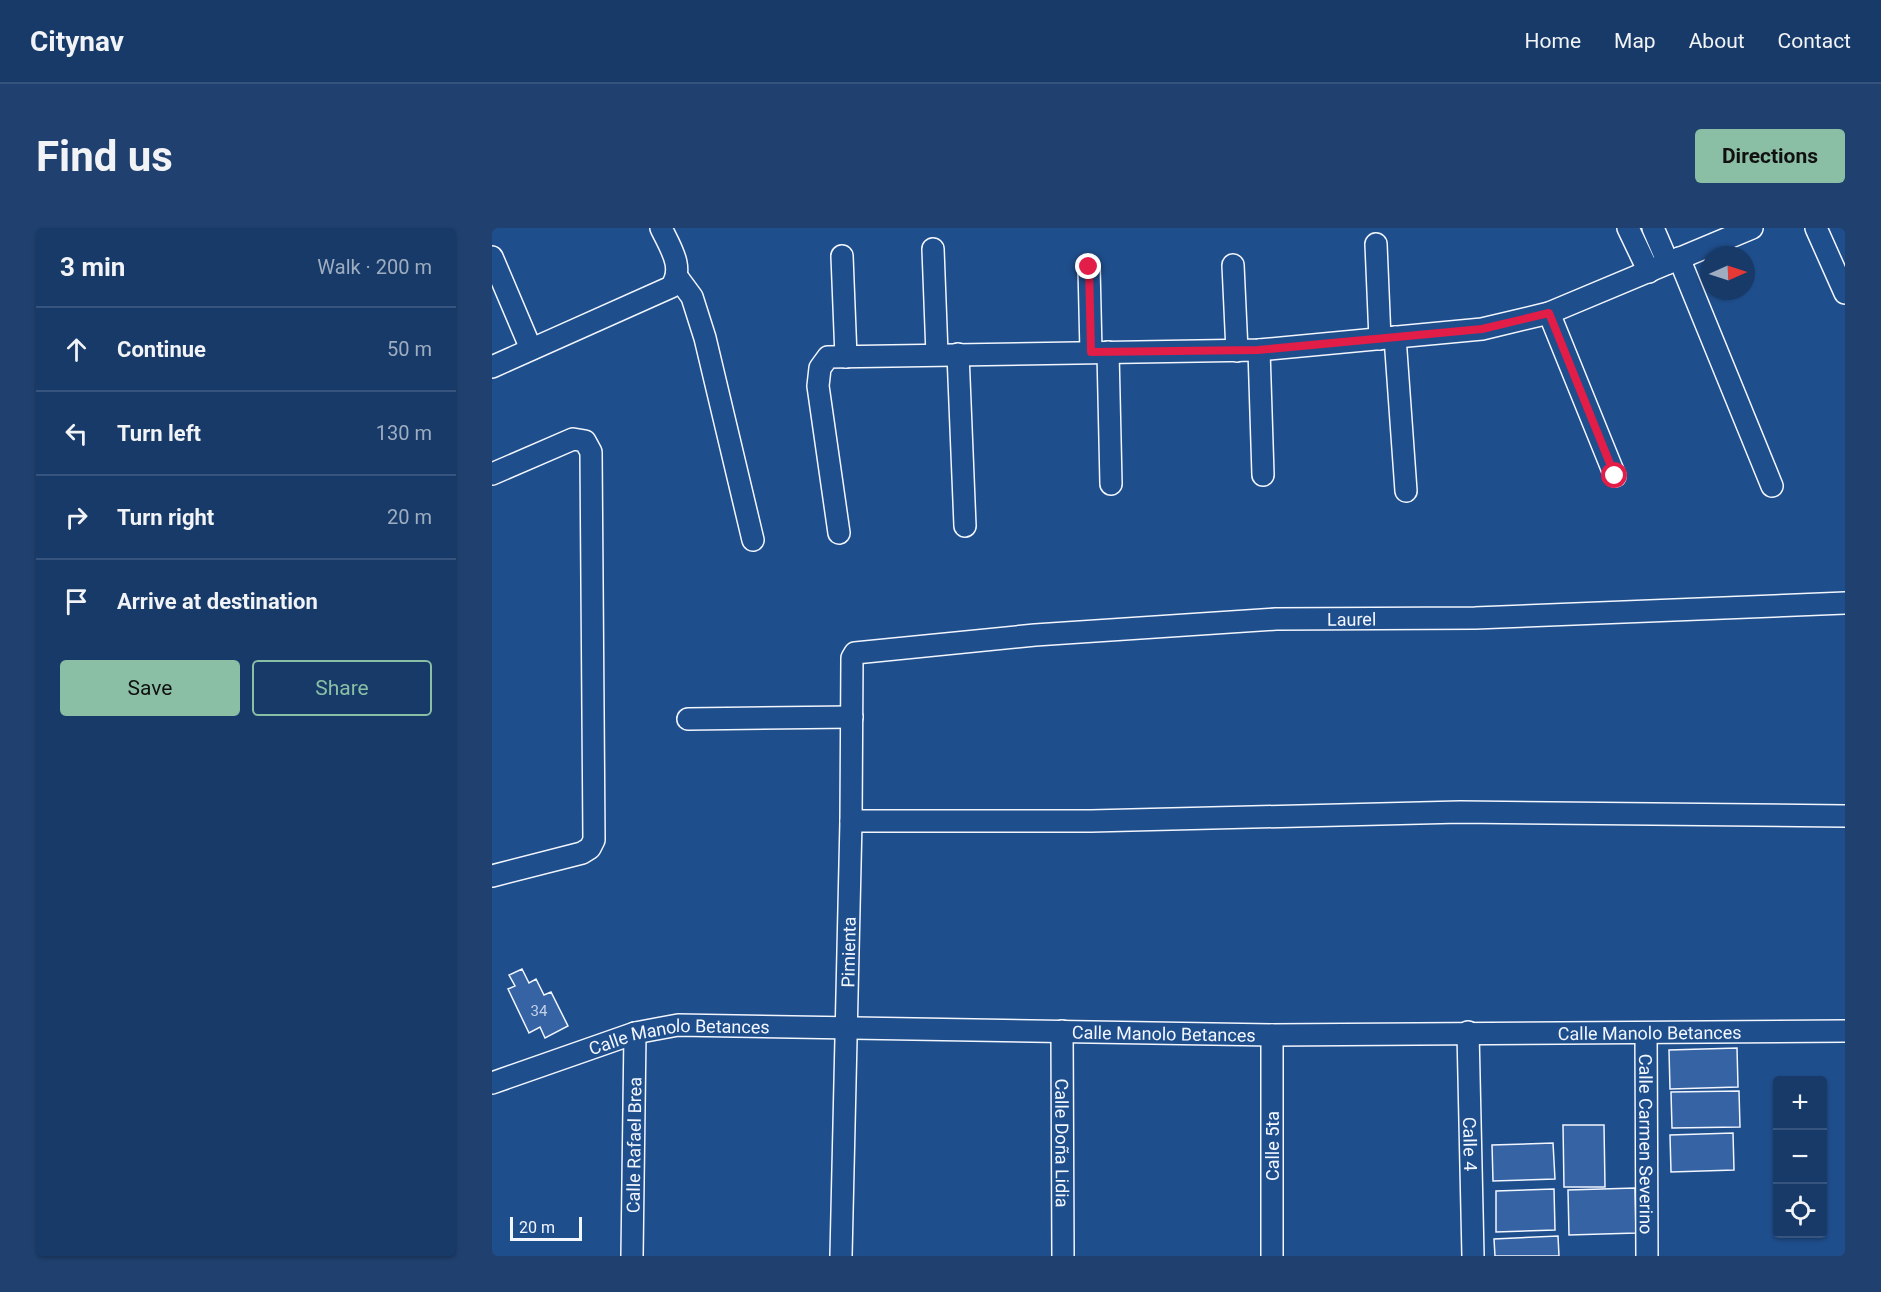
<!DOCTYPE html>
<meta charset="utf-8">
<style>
body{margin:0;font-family:Roboto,sans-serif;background:#20416f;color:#f1f3f6}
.controls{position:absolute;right:18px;bottom:18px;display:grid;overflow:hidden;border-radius:6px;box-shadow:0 2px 4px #0004}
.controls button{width:54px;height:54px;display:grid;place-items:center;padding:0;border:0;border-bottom:2px solid #36547d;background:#173a69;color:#f1f3f6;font:30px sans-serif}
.compass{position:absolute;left:1209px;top:18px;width:54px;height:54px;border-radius:50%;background:#173a69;box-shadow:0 2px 4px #0004;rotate:87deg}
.scale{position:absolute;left:18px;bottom:15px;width:72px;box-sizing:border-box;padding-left:6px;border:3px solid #f2f6ff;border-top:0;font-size:16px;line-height:21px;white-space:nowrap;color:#f2f6ff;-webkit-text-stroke:4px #1f4e8c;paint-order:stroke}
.stop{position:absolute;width:18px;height:18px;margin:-14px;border:4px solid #e11d48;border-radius:50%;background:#fff}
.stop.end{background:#e11d48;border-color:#fff;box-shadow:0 2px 6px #0008}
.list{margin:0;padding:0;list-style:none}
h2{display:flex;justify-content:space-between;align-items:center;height:78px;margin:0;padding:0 24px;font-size:26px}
h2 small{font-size:20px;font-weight:400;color:#9eadc0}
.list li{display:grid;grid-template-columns:39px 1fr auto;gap:18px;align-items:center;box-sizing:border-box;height:84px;padding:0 24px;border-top:2px solid #36547d}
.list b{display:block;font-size:22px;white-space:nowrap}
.list em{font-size:20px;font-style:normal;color:#9eadc0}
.actions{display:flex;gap:12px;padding:18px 24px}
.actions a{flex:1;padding:14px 0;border:2px solid #8abfa5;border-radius:6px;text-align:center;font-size:21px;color:#8abfa5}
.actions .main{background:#8abfa5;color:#111}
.icon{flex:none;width:33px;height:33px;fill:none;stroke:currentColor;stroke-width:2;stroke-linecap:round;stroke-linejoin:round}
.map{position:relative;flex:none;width:1353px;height:1028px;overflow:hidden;border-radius:6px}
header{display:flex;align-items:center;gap:36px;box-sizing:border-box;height:84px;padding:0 30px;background:#173a69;border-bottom:2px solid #36547d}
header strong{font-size:28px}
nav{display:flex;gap:33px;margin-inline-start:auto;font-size:21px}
.intro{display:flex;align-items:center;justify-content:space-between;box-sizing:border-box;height:144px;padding:0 36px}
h1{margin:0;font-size:42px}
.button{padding:15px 27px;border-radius:6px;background:#8abfa5;color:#111;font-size:21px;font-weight:700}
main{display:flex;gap:36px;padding:0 36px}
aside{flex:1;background:#173a69;border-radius:6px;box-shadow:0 2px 4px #0004}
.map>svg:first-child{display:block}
.building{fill:#3563a3;stroke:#f2f6ff;stroke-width:1.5}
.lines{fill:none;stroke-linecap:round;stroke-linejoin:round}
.minor-casing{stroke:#f2f6ff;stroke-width:24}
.minor{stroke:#1f4e8c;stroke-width:21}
.route{stroke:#e11d48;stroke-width:8}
.labels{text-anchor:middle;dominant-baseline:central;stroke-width:4.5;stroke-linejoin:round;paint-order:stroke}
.number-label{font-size:15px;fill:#c3d1e8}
.street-label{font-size:18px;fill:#f2f6ff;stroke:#1f4e8c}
</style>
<header>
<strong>Citynav</strong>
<nav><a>Home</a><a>Map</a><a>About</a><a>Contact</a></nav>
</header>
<div class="intro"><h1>Find us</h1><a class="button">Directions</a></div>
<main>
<aside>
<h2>3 min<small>Walk · 200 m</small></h2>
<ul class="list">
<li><svg class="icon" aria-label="ahead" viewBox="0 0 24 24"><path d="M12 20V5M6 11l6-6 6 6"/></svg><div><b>Continue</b></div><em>50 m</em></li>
<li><svg class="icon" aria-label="left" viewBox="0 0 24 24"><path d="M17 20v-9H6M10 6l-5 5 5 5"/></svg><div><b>Turn left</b></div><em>130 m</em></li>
<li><svg class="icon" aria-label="right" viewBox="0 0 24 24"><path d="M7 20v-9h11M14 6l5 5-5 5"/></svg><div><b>Turn right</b></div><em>20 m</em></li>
<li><svg class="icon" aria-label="arrive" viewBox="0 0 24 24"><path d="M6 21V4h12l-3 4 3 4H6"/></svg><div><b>Arrive at destination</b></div></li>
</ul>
<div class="actions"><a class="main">Save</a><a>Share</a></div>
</aside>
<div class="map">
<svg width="1353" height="1028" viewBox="0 0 1353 1028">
<rect width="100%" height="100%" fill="#1f4e8c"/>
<!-- building -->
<path class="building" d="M30,741l7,14 7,-4 8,16 7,-3 17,34 -23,12 -5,-11 -11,6 -21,-44 7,-3 -6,-11z
M1245,820l1,39 -68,2 -1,-39z
M1247,863l1,36 -68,1 -1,-36z
M1071,897h41l1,62h-41z
M1241,905l1,37 -63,2 -1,-37z
M1061,915l2,36 -62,2 -1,-36z
M1143,960l1,45 -67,2 -1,-45z
M1062,961l1,41 -59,2v-41z
M1066,1008l1,20h-64l-1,-17z"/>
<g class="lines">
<!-- minor casing -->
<g class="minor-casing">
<g id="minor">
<path d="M1136,0l21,44"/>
<path d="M1161,0l15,35"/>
<path d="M1324,0l29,65"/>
<path d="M884,16l4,95"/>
<path d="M441,21l4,105"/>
<path d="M350,28l4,101"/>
<path d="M0,29l39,92"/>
<path d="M1187,30l93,228"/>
<path d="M741,37l4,86"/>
<path d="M597,39l2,85"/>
<path d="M186,50l14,19 13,41 48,202"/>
<path d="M1057,85l66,163"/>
<path d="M903,109l11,154"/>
<path d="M767,122l4,125"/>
<path d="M616,124l3,132"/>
<path d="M466,126l7,172"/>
<path d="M0,139l179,-80c14,-19 -1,-40 -10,-59"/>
<path d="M0,246l81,-35 12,2 6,11 3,388 -4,8 -8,5 -90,23"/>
<path d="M347,305l-21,-147 2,-18 8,-11 431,-7 223,-21 67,-16 203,-85"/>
<path d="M196,491l164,-2"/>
<path d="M359,593h240l369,-9 385,4"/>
<path id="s1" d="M570,803l1,225"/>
<path id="s2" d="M976,804l5,224"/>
<path id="s3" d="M1154,805l1,223"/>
<path d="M780,807v221"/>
<path id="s4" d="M0,855l143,-50 43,-8 594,10 573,-4"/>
<path id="s5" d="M140,1028l3,-223"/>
<path id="s6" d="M349,1028l10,-435 1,-163 3,-5 180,-18 241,-16 199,-1 370,-15"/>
</g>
</g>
<!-- minor -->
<use href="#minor" class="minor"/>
</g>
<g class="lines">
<!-- route -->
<path class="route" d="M597,39l2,85 167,-2 224,-21 67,-16 66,163"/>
</g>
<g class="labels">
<!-- number labels -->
<g class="number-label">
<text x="47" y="783">34</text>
</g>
<!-- street labels -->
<g class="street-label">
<text stroke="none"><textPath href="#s6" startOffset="1102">Laurel</textPath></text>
<text stroke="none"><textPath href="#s6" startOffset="304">Pimienta</textPath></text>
<text stroke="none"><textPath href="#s4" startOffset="1167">Calle Manolo Betances</textPath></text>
<text stroke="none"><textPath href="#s4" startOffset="681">Calle Manolo Betances</textPath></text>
<text stroke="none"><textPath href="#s4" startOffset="195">Calle Manolo Betances</textPath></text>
<text stroke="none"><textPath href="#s1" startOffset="112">Calle Doña Lidia</textPath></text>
<text stroke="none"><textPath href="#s5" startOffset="111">Calle Rafael Brea</textPath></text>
<text stroke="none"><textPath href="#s2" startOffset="112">Calle 4</textPath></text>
<text stroke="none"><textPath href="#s3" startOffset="111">Calle Carmen Severino</textPath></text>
<text transform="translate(780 918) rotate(-90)">Calle 5ta</text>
</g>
</g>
</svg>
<div class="controls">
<button>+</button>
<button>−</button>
<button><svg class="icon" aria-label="locate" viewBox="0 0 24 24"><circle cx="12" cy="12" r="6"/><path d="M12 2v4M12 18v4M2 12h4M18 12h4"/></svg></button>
</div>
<svg class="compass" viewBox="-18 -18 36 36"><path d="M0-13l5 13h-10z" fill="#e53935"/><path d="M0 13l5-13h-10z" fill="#9eadc0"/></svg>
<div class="scale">20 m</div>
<div class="stop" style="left:1123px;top:248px"></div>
<div class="stop end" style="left:597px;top:39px"></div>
</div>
</main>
